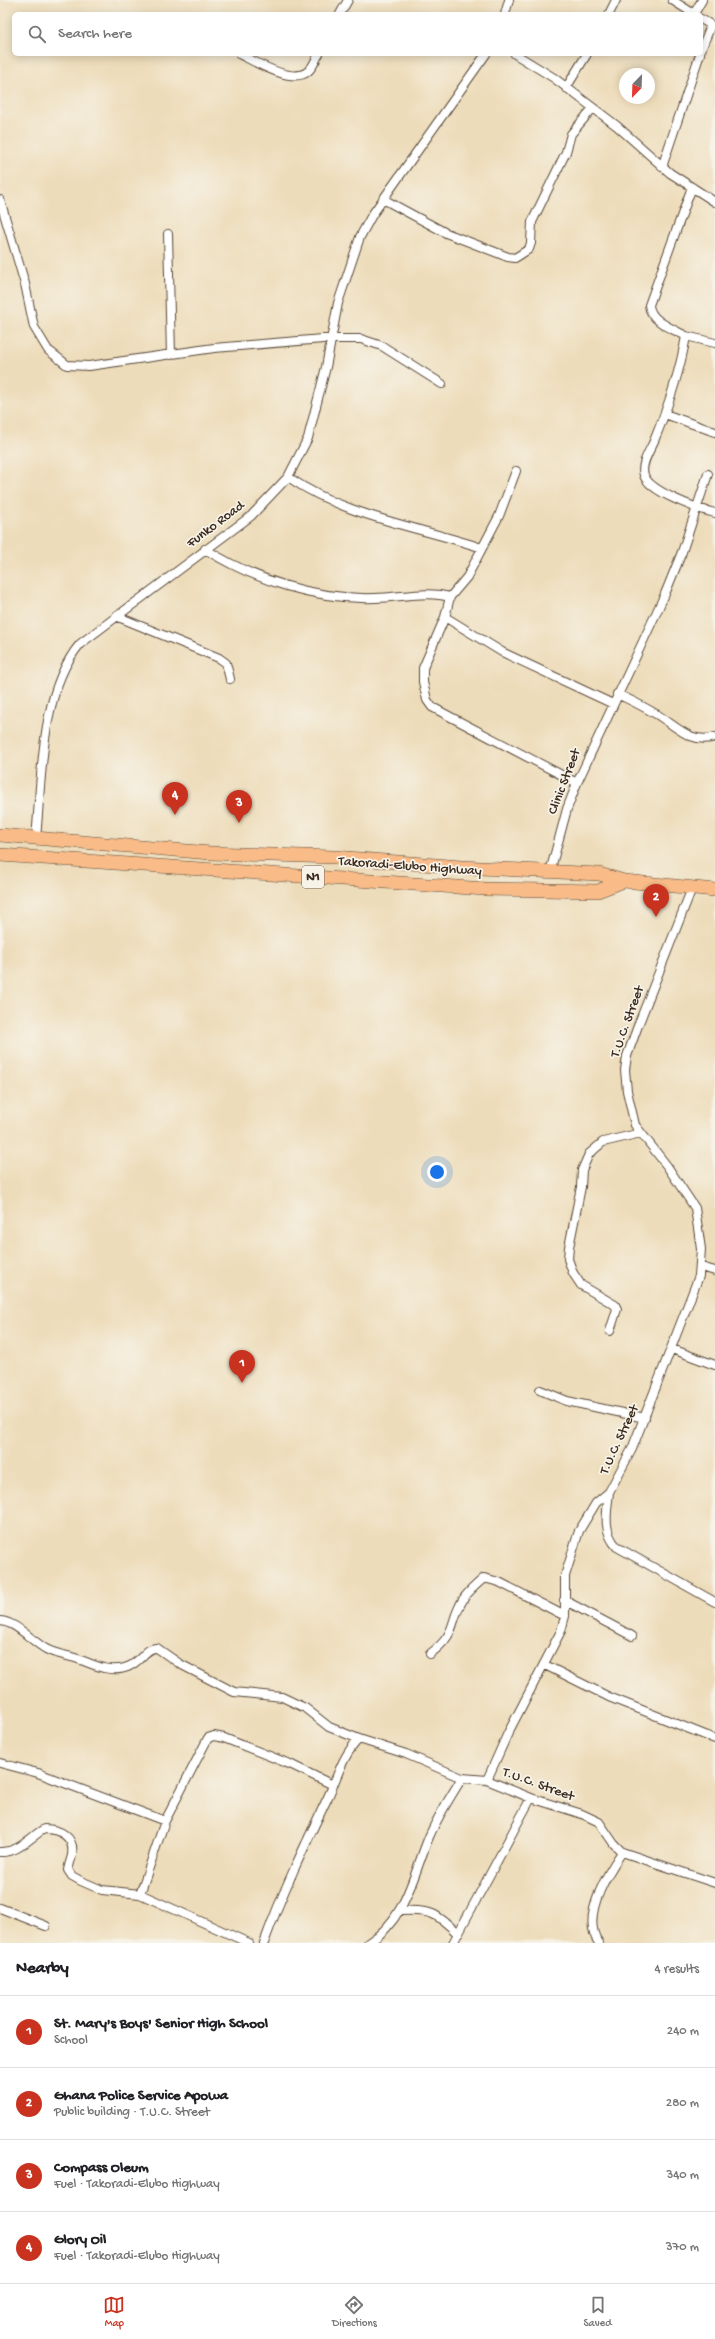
<!DOCTYPE html>
<meta charset="utf-8">
<style>
body{margin:0;font-family:"Gochi Hand",sans-serif;background:#f6f6f6;color:#202124}
.compass{position:absolute;left:619px;top:68px;width:36px;height:36px;border-radius:50%;background:#fff;box-shadow:0 2px 10px #0003;rotate:203deg}
.you{position:absolute;left:437px;top:1172px;width:14px;height:14px;margin:-10px;border:3px solid #fff;border-radius:50%;background:#1a73e8;box-shadow:0 0 0 6px #1a73e833}
.badge{display:grid;place-items:center;width:26px;height:26px;border-radius:50%;background:#c8321e;color:#fff;font-size:13px;font-weight:700}
.pin{position:absolute;translate:-50% -33px;filter:drop-shadow(0 1px 2px #0008)}
.pin::after{content:'';position:absolute;top:21px;width:14px;height:12px;background:inherit;clip-path:polygon(0 0,100% 0,50% 100%)}
.list{margin:0;padding:0;list-style:none}
h2{display:flex;justify-content:space-between;align-items:center;height:52px;margin:0;padding:0 16px;font-size:17px}
h2 small{font-size:13px;font-weight:400;color:#757577}
.list li{display:grid;grid-template-columns:26px 1fr auto;gap:12px;align-items:center;box-sizing:border-box;height:72px;padding:0 16px;border-top:1px solid #e0e0e0}
.list b{display:block;font-size:15px;white-space:nowrap}
.list p{margin:0;font-size:13px;white-space:nowrap;color:#757577}
.list em{font-size:13px;font-style:normal;color:#757577}
.icon{flex:none;width:22px;height:22px;fill:none;stroke:currentColor;stroke-width:2;stroke-linecap:round;stroke-linejoin:round}
.map{position:relative;flex:none;width:715px;height:1943px;overflow:hidden}
.search{position:absolute;background:#fff;box-shadow:0 2px 10px #0003;left:12px;right:12px;top:12px;height:44px;display:flex;align-items:center;gap:10px;box-sizing:border-box;padding:0 14px;border-radius:6px;color:#757577;font-size:15px}
.sheet{height:340px;background:#fff}
nav{display:flex;justify-content:space-around;align-items:center;box-sizing:border-box;height:56px;border-top:1px solid #e0e0e0;background:#fff;font-size:11px;color:#757577}
nav a{display:grid;justify-items:center;gap:2px}
nav .on{color:#c8321e}
.map>svg:first-child{display:block}
.lines{fill:none;stroke-linecap:round;stroke-linejoin:round}
.minor-casing{stroke:#564535;stroke-width:10}
.trunk-casing{stroke:#564535;stroke-width:14}
.minor{stroke:#fff;stroke-width:8}
.trunk{stroke:#f9bc89;stroke-width:13}
.labels{text-anchor:middle;dominant-baseline:central;stroke-width:3.5;stroke-linejoin:round;paint-order:stroke}
.shield{fill:#f7f3e8;stroke:#73665b;stroke-width:1}
.shield-label{font-size:13px;font-weight:bold;fill:#3b2a1e}
.street-label{font-size:14px;fill:#3b2a1e;stroke:#f7f3e8}
</style>
<div class="map">
<svg width="715" height="1943" viewBox="0 0 715 1943">
<rect width="100%" height="100%" fill="#f7f3e8"/>
<filter id="ink" filterUnits="userSpaceOnUse"><feTurbulence type="fractalNoise" baseFrequency=".025" numOctaves="2"/><feDisplacementMap in="SourceGraphic" scale="8" xChannelSelector="R" yChannelSelector="G"/><feConvolveMatrix kernelMatrix="1 2 1 2 8 2 1 2 1" color-interpolation-filters="sRGB"/></filter>
<filter id="wash" filterUnits="userSpaceOnUse"><feTurbulence type="fractalNoise" baseFrequency=".012" numOctaves="4" result="noise"/><feDisplacementMap in="SourceGraphic" scale="16" xChannelSelector="R" yChannelSelector="G"/><feGaussianBlur stdDeviation="0.9" result="paint"/><feColorMatrix in="noise" values="0 0 0 0 0 0 0 0 0 0 0 0 0 0 0 0 0 1.4 0 .05"/><feComposite in="paint" operator="in"/></filter>
<g filter="url(#wash)">
<rect width="100%" height="100%" fill="#eddcb9"/>
</g>
<g filter="url(#ink)">
<g class="lines">
<!-- minor casing -->
<g class="minor-casing">
<path id="minor" d="M672,0l22,14
M340,14l8,-14
M505,14l4,-14
M609,14l7,-14
M694,14l8,-14
M701,19l10,6 -10,25
M239,54c15,7 52,30 68,18 6,-4 8,-12 12,-18
M515,54l39,24 63,48 53,47 45,29
M566,88l21,-34
M662,167l38,-113
M692,187l-43,118c1,16 24,24 37,31 -6,36 -18,71 -32,105 -4,9 -14,24 -10,34 5,17 54,34 71,38
M383,199l63,34 62,24 7,1 14,-9 2,-6 1,-21 34,-70 5,-18 22,-26
M0,200l25,84 9,43 14,23 19,15 22,1 125,-18 109,-9h38l21,7 60,38
M168,234l3,121
M686,336l29,7
M665,414l50,18
M516,471l-17,45 -32,61 -17,20 -5,20 -22,51v14l4,18 5,7 15,8 130,68
M288,477c58,40 128,49 194,71
M205,549c49,31 111,51 170,49 25,0 51,-8 75,-1
M116,616l103,42 7,5 4,16
M445,617l57,35 111,52
M617,694c14,6 27,13 39,20 19,11 35,31 59,23
M36,838c6,-60 4,-146 44,-194l171,-128 37,-39 20,-39 18,-71 12,-64 22,-66 12,-22 114,-161
M550,872l17,-63 10,-26 88,-189 17,-42 26,-78
M701,1267l14,4
M610,1331l7,-22 -2,-4 -34,-20 -8,-12 -5,-14 1,-12 12,-60 1,-17 7,-16 14,-12 38,-9
M672,1349l43,16
M540,1390l27,11 78,17
M609,1492c-2,20 -7,39 8,55l98,55
M564,1600l68,36
M0,1621c17,1 31,20 46,28 9,5 20,6 29,9 10,3 19,8 29,10 35,8 38,-22 53,-20l23,16 54,28 48,5 23,11 24,19 30,12 47,15 56,24 25,2 44,18 51,16 17,8 15,22 8,8c-15,22 -42,66 -23,91
M430,1654c29,-22 18,-31 34,-56 5,-7 13,-14 20,-20l15,4 66,34
M545,1665l64,32 106,42
M0,1763l38,10 127,48
M487,1780l21,-47 53,-102 4,-15v-40l14,-45 17,-28 13,-11 23,-43 67,-173 2,-27 -6,-41 -28,-42 -32,-41 -8,-34 -2,-21 2,-14 12,-33 53,-135
M0,1852c18,1 29,-14 44,-23 15,0 31,7 28,26 -1,5 -3,10 -4,15l4,6 9,5 21,9 38,4 109,49
M622,1852l93,31
M140,1894l25,-73 43,-83 6,-2 10,2 68,27 41,20
M0,1908l46,18
M400,1911c30,-2 37,2 58,23
M264,1943c18,-50 41,-98 64,-146 10,-21 14,-41 31,-58
M368,1943c38,-23 45,-68 61,-106 9,-21 21,-40 33,-59
M453,1943l78,-145"/>
</g>
<!-- trunk casing -->
<g class="trunk-casing">
<path id="trunk" d="M0,835l210,18 124,4 127,10 138,7 25,7 91,9
M0,855l485,34 113,2 26,-10"/>
</g>
<!-- minor -->
<use href="#minor" class="minor"/>
<!-- trunk -->
<use href="#trunk" class="trunk"/>
</g>
</g>
<g class="labels">
<!-- shield labels -->
<rect class="shield" x="302" y="866" width="22" height="22" rx="3"/>
<g class="shield-label">
<text x="313" y="877">N1</text>
</g>
<!-- street labels -->
<g class="street-label">
<text transform="translate(216 525) rotate(-37)">Funko Road</text>
<text transform="translate(565 782) rotate(-69)">Clinic Street</text>
<text transform="translate(410 867) rotate(4)">Takoradi-Elubo Highway</text>
<text transform="translate(628 1022) rotate(-70)">T.U.C. Street</text>
<text transform="translate(620 1440) rotate(-65)">T.U.C. Street</text>
<text transform="translate(538 1785) rotate(20)">T.U.C. Street</text>
</g>
</g>
</svg>
<svg class="compass" viewBox="-18 -18 36 36"><path d="M0-13l5 13h-10z" fill="#e53935"/><path d="M0 13l5-13h-10z" fill="#757577"/></svg>
<div class="you"></div>
<div class="pin badge" style="left:242px;top:1383px">1</div>
<div class="pin badge" style="left:656px;top:917px">2</div>
<div class="pin badge" style="left:239px;top:823px">3</div>
<div class="pin badge" style="left:175px;top:815px">4</div>
<div class="search"><svg class="icon" aria-label="search" viewBox="0 0 24 24"><circle cx="10" cy="10" r="6"/><path d="M15 15l6 6"/></svg>Search here</div>
</div>
<section class="sheet">
<h2>Nearby<small>4 results</small></h2>
<ul class="list">
<li><span class="badge">1</span><div><b>St. Mary's Boys' Senior High School</b><p>School</p></div><em>240 m</em></li>
<li><span class="badge">2</span><div><b>Ghana Police Service Apowa</b><p>Public building · T.U.C. Street</p></div><em>280 m</em></li>
<li><span class="badge">3</span><div><b>Compass Oleum</b><p>Fuel · Takoradi-Elubo Highway</p></div><em>340 m</em></li>
<li><span class="badge">4</span><div><b>Glory Oil</b><p>Fuel · Takoradi-Elubo Highway</p></div><em>370 m</em></li>
</ul>
</section>
<nav>
<a class="on"><svg class="icon" aria-label="map" viewBox="0 0 24 24"><path d="M3 6l6-2 6 2 6-2v14l-6 2-6-2-6 2zM9 4v14M15 6v14"/></svg>Map</a>
<a><svg class="icon" aria-label="directions" viewBox="0 0 24 24"><path d="M12 3l9 9-9 9-9-9zM9 14v-3h6M13 9l2 2-2 2"/></svg>Directions</a>
<a><svg class="icon" aria-label="saved" viewBox="0 0 24 24"><path d="M7 4h10v16l-5-4-5 4z"/></svg>Saved</a>
</nav>
